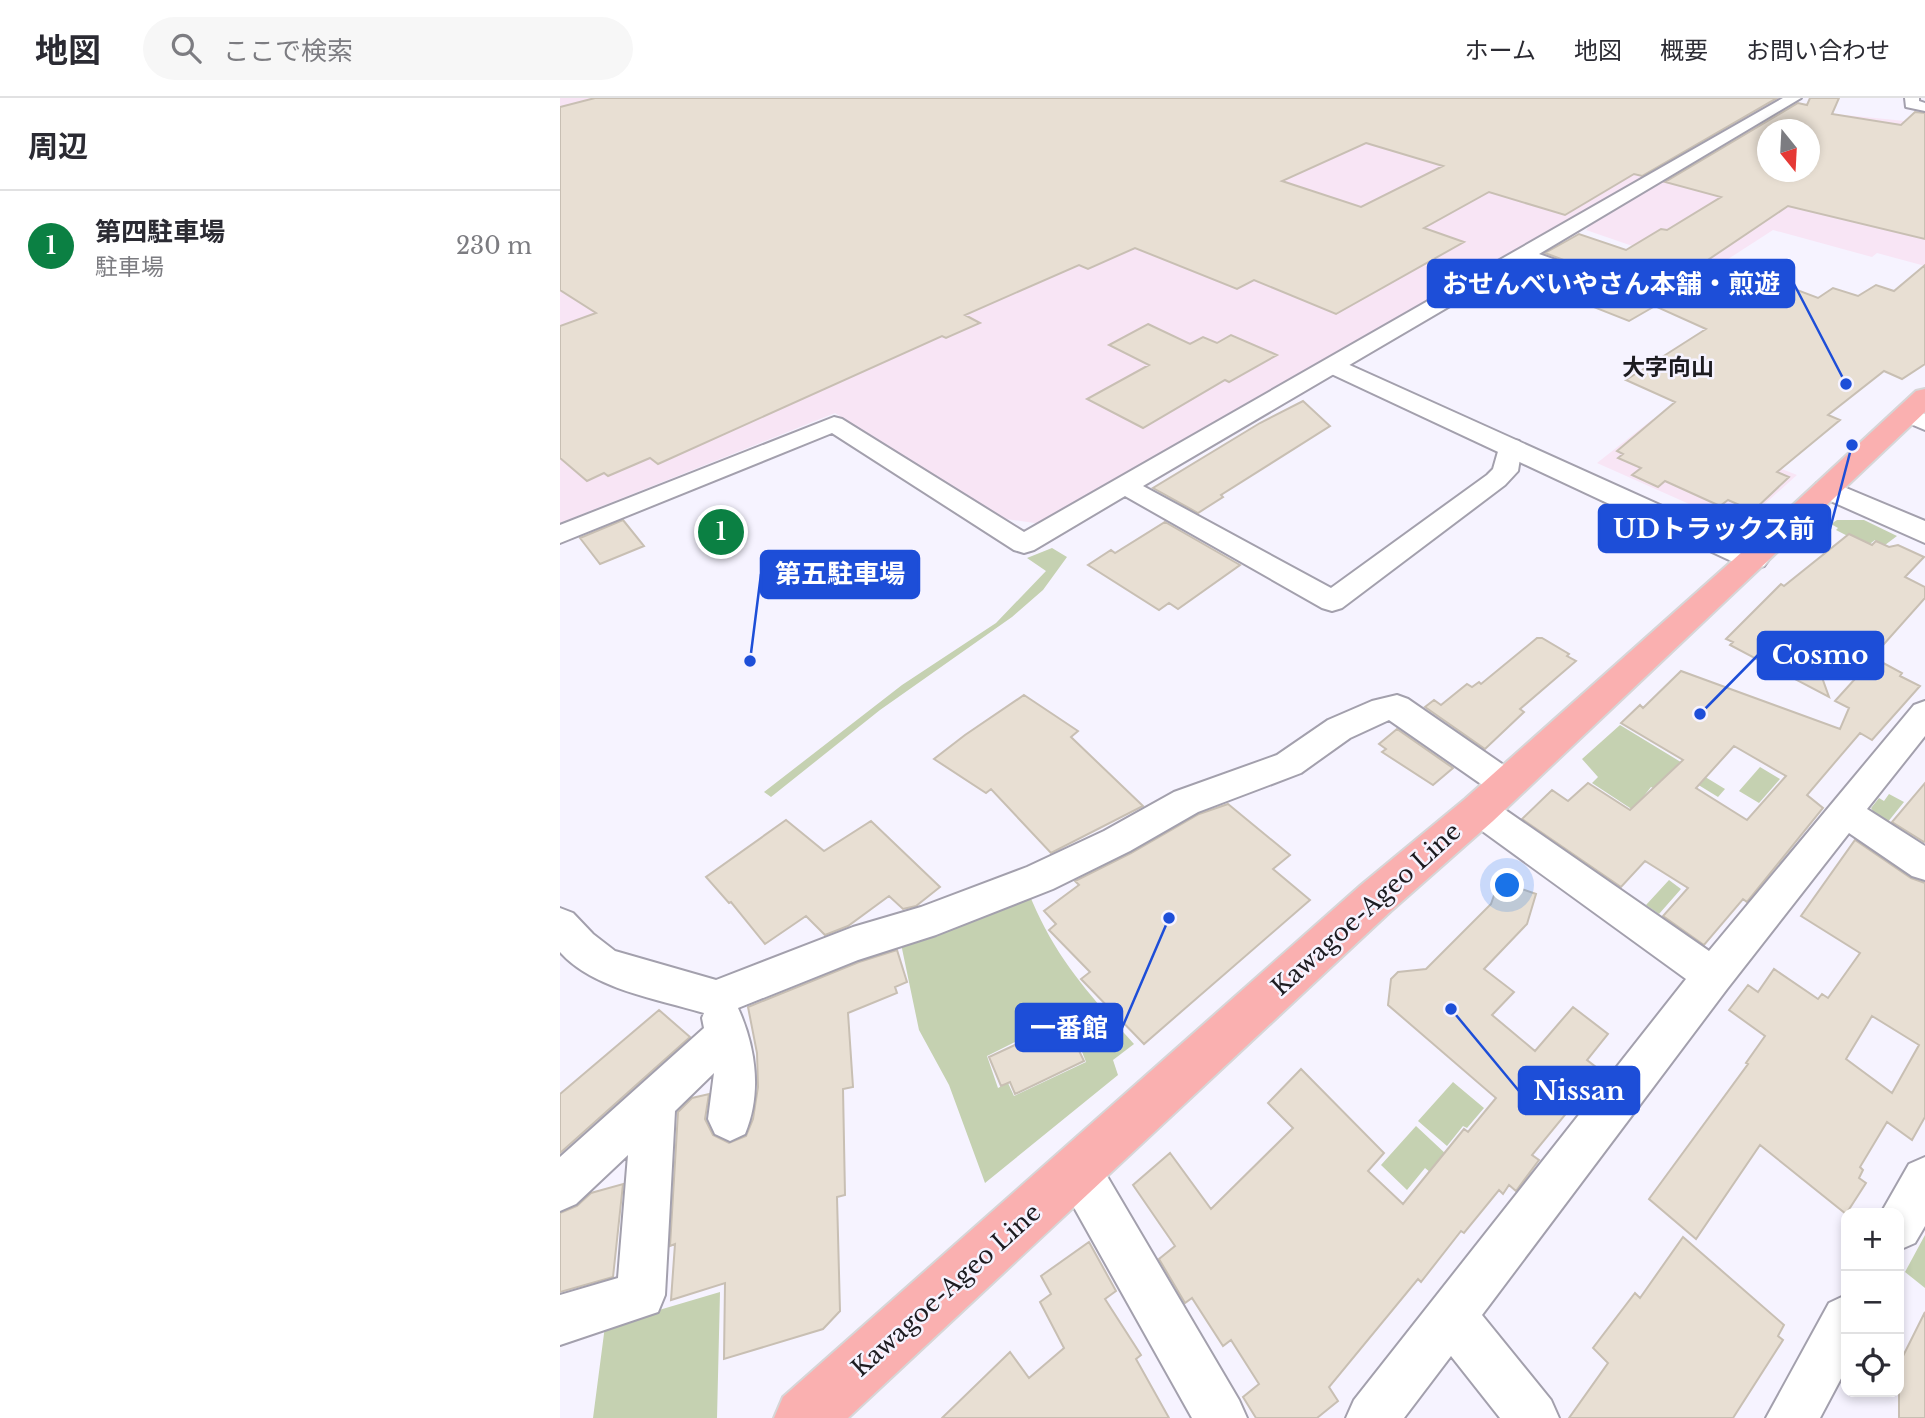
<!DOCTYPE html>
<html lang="ja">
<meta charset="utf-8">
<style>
body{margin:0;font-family:"Libre Baskerville","Noto Sans JP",serif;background:#f7f7f7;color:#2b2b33}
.controls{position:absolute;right:21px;bottom:21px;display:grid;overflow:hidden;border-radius:14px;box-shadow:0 4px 10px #0003}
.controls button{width:63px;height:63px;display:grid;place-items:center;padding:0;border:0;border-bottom:2px solid #e1e1e2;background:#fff;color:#2b2b33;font:35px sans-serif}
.compass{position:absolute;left:1197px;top:21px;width:63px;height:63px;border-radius:50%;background:#fff;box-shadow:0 4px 10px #0003;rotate:162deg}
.you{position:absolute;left:948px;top:788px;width:24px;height:24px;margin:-18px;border:5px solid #fff;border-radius:50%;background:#1a73e8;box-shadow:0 0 0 10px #1a73e833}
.badge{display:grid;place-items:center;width:46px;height:46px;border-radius:50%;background:#0b8043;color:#fff;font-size:23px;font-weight:700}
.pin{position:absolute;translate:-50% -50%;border:4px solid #fff;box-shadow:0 2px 7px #0006}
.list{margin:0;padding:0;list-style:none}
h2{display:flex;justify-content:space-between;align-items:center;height:91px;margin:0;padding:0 28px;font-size:30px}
h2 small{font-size:23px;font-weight:400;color:#7c7c81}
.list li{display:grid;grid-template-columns:46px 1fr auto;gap:21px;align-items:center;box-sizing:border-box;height:112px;padding:0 28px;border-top:2px solid #e1e1e2}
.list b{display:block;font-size:26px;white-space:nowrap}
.list p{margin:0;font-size:23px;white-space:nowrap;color:#7c7c81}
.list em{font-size:23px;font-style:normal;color:#7c7c81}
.icon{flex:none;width:38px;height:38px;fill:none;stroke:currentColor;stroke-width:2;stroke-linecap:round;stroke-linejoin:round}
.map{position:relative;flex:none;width:1365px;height:1320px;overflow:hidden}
header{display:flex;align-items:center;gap:42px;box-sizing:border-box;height:98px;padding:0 35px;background:#fff;border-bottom:2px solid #e1e1e2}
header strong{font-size:33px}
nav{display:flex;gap:38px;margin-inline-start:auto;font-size:24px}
.search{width:490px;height:63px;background:#f7f7f7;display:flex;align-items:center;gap:18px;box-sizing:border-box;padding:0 24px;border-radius:38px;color:#7c7c81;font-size:26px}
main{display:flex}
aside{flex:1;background:#fff}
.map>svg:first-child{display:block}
.industrial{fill:#f8e5f5;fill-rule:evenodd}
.green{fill:#c5d1b1;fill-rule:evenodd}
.building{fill:#e8dfd3;stroke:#c8bfb3;stroke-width:2;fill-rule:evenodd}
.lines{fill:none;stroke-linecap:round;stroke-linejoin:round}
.minor-casing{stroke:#a3a0ad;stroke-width:4}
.tertiary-casing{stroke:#a3a0ad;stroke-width:4}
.primary-casing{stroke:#d6d6d7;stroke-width:4}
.minor{fill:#fff;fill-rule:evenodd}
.tertiary{fill:#fff;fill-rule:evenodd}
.primary{fill:#fab0b0;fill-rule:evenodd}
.labels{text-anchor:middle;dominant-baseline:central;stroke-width:5;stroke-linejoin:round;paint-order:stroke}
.far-quarter-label{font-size:23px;font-weight:bold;fill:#1d1c21;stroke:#f6f3ff}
.street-label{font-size:24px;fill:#1d1c21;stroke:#f6f3ff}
.leader{fill:none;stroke:#1d4ed8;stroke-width:2.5}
.callout-dot{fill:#1d4ed8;stroke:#f6f3ff;stroke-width:2.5}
.callout{fill:#1d4ed8;stroke:#1d4ed8;stroke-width:2.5}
.callout-label{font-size:26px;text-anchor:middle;font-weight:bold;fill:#fff}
</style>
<header>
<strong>地図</strong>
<div class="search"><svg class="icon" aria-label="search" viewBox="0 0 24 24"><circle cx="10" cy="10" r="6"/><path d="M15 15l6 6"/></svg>ここで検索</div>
<nav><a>ホーム</a><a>地図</a><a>概要</a><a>お問い合わせ</a></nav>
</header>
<main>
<aside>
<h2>周辺<small></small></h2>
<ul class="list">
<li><span class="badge">1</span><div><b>第四駐車場</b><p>駐車場</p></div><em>230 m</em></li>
</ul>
</aside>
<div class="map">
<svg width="1365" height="1320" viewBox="0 0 1365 1320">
<rect width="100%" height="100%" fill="#f6f3ff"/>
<!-- industrial -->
<path class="industrial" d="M0,0h1228l-747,426 -41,-6 -165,-105 -275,110z
M1225,11l140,14v143l-48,-13 -5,4 -99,-27 -65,42 -122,-42 6,-7 60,-37zM1208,32h42v42h-42z
M1093,321l144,56 -46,41 -37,-1 -117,-52z"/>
<!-- green -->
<path class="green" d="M1277,422h27l33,16 -12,9 -10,-5 -8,6 -31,-16 2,-2 -7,-4z
M492,450l15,9 -24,33 -31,27 -132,93 -109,87 -7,-5 138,-107 94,-62 50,-52 -19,-13z
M1060,627l105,64 -7,8 -39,-24 -24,16 -4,-2 -18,23 -41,-27 6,-6 -16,-18z
M1200,669l20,12 -21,24 -20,-12z
M1329,696l15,8 -17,21 -10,-6 -6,-9 8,-10 5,3z
M1109,782l12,9 -22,25 -13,-9z
M468,793c26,66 60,102 106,153l-21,16 5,15 -133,108 -36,-98 -30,-55 -19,-91zM493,925l2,3 6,-2 4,9 8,-4 13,33 -72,34 -6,-13 -10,5 -11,-32z
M893,984l31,26 -17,20 -4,-2 -16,20 -29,-25z
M856,1028l31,29 -16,18 -6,-5 -18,22 -26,-25z
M1365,1137v53l-20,-16z
M160,1194l-3,126h-124l12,-92z"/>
<!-- building -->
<path class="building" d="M35,0h1182l-135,78 -8,-2 -69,41 -76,-23 -65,36 40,14 -128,72 -82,-34 -17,9 -102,-41 -47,21 -9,-4 -114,50 15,8 -34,15 -4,-2 -284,128 -8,-6 -42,18 -4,-3 -17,8 -27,-23v-132l36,-13 -36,-23v-183zM806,45l77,23 -82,41 -79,-26z
M1250,0h29l-7,16 69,11 14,-13 10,1v126l-137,-33 -98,66 11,4 -3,2 69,25 25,-15 26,10 15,-10 25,8 18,-11 18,6 31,-26v99l-23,15 -18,-8 -56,44 12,5 -63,52 12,5 -36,34 -25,-11 -8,6 -55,-25 -7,6 -26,-12 9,-7 -23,-10 5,-4 -6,-3 58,-49 -49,-22 80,-51 -51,-23 -26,15 -119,-47 15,-9 55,19h17l4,-6 -5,-6 -51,-19 34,-19 47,16 35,-21 6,1 54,-33 -56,-15 133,-79 9,2zM1208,32h42v42h-42z
M588,226l42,20 13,-7 14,6 14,-8 46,20 -48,27 -4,-2 -82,48 -56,-29 62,-34 -40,-20z
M743,303l27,25 -109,69 2,2 -25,16 -45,-25 107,-65z
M63,422l21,26 -44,18 -20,-26z
M605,424l75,43 -62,44 -9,-6 -10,7 -71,-45 23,-15 4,3z
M1289,436l23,11 4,-4 13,6 9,-2 26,12 -19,20 20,10v11l-49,55 -40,-20 -22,22 15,42 -99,-52 3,-3 -7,-3 55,-55 3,2z
M977,540h5l27,16 -2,2 9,5 -56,48 4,3 -39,37 -60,-42 9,-7 7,5 26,-21 5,3 7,-5 2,2z
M1314,560l28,15 -2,3 20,10 -48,54 -12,-7 -53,62 16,13 -76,94 -4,-3 -39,46 -41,-29 25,-28 -43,-27 -24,26 -99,-68 30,-29 16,11 20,-18 42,27 53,-50 -62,-37 19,-18 3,3 38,-37 159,58 9,-21 -14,-7zM1174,648l52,30 -39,44 -51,-32z
M464,597l54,36 -7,6 72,69 -92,47 -60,-64 -5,4 -52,-34 31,-24z
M837,631l56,39 -20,17 -51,-33 4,-3 -7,-5z
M1365,685v58l-1,1 -32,-20z
M668,706l62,51 -17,14 37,31 -166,144 -63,-65 9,-7 -41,-42 7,-6 -12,-13 35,-26 -4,-4 56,-28 68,-39z
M226,722l38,31 47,-30 69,66 -24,19 -13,3 -14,-13 -41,30 -23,9 -19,-19 -41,28 -34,-42 -2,1 -23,-26z
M1295,742l56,38 14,5v234l-13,23 -25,-18 -27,45 3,3 -4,8 7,5 -20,31 -86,-69 -64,94 -47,-40 99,-135 -2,-1 19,-27 -36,-26 19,-25 10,7 16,-23 44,30 4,-5 6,4 32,-45 -59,-37zM1312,918l47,29 -27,48 -46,-34z
M939,783l37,13 -9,30 -43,45 30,23 -22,23 43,36 38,-44 35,27 -21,26 14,11 -69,84 7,5 -23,31 -7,-6 -6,9 -4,-4 -35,43 -3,-2 -40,51 -3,-3 -89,108 9,14 -21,17h-61l-13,-21 16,-13 -28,-44 -8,6 -31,-48 -7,5 -26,-44 16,-13 -42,-61 37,-32 41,56 82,-81 -25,-25 33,-34 83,84 -16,18 35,33 61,-75 4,3 28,-34 -108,-93 3,-26 7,-7 28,-3 65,-65z
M337,852l10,32 -12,5 2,6 -49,20 5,74 -10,2 2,106 -8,2 3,114 -17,18 -99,30 1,-76 -54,17 4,-56 -5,2 8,-134 14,-14 17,-4 -4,25 8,16 16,8 17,-7 7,-17 5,-32 -1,-34 -9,-46 111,-45z
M99,912l31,27 -130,116v-59z
M492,926l2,4 3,-2 6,12 8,-4 13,27 -69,33 -5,-12 -9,4 -12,-29 28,-13 -1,-3z
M63,1086l-10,93 -53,15v-79l17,-7 14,-13z
M1123,1139l101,88 -6,11 5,4 -50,78h-164l39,-55 -15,-15 42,-55 5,5z
M529,1144l27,49 -11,8 36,56 -5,4 33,59h-227l68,-66 19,26 35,-30 -24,-46 11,-8 -10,-18z
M1365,1214v106h-26v-54z"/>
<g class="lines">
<!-- minor casing -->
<g class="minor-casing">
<path id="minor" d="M1223,0h18l-262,156 56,20 3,4 -3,4h-14l-56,-20 -382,224 188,102 156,-113 6,-6 8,-28 9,-2 9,2 3,5 -4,25 -13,14 -163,123 -10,3 -10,-3 -197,-112 -91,54 -10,3 -10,-3 -182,-117 -272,110v-18l274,-108 8,2 182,113z
M1345,0h14v3l6,2v8l-19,-4z
M1347,309l18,7v16l-26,-11 -4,-5 4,-5z
M837,597l11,4 110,76 5,9 -5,9 -12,4 -12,-4 -105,-73 -39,18 -49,35 -103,39 -68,39 -77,38 -117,46 -78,25 -120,48c18,40 24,85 7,126l-15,7 -15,-7 -7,-15 6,-46 -39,38 -10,184 -7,17 -98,33v-50l58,-17 10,-123 -52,49 -16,7v-54l144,-129 -2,-10 2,-5c-47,-14 -111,-24 -144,-61v-44l13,5 20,21 22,17 101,29 137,-53 68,-20 106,-40 77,-36 70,-39 103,-37 51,-35 44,-19z
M1365,603v35l-58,73 58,37v34l-13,-4 -63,-43 -122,156 -245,326 69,85 8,18h-59l-49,-62 -47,62h-58l8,-18 332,-421 -219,-159 -5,-10 5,-10 12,-4 12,4 218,151 205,-246z
M518,1050l16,6 145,246 8,18h-55l-130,-232 -6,-16 6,-16z
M1365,1059v69l-10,17 -16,7v-37h-18l28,-49z
M1286,1197v74l-26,49h-54l63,-115z"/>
</g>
<!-- tertiary casing -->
<g class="tertiary-casing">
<path id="tertiary" d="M774,260l430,194 5,7 -5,7 -11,3 -11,-3 -417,-195 -4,-5 4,-5z
M1267,382l98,41v22l-108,-48 -5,-6 5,-6z"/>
</g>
<!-- primary casing -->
<g class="primary-casing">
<path id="primary" d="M1365,291v23l-432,409 -102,90 -543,507h-74l9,-21 578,-512 104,-86 277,-247 174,-161z"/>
</g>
<!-- minor -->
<use href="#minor" class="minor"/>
<!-- tertiary -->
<use href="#tertiary" class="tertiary"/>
<!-- primary -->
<use href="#primary" class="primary"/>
</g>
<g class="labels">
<!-- far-quarter labels -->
<g class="far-quarter-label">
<text x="1108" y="269">大字向山</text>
</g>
<!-- street labels -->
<g class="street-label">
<text transform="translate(806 811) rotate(-42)">Kawagoe-Ageo Line</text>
<text transform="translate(386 1192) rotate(-42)">Kawagoe-Ageo Line</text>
</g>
</g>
<!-- callouts -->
<path class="leader" d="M1286 286L1234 186M1292 347L1270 431M190 563L201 476M1140 616L1198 557M609 820L562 930M891 911L959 993"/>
<g class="callout-dot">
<circle cx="1286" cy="286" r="7"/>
<circle cx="1292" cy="347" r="7"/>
<circle cx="190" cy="563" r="7"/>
<circle cx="1140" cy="616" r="7"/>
<circle cx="609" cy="820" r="7"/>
<circle cx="891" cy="911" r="7"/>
</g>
<g class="callout">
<rect x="868" y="162" width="366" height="47" rx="7"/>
<rect x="1039" y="407" width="231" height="47" rx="7"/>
<rect x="201" y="453" width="158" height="47" rx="7"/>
<rect x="1198" y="534" width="125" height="47" rx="7"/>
<rect x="456" y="906" width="106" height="47" rx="7"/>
<rect x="959" y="969" width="120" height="47" rx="7"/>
</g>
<g class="callout-label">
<text x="1051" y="195">おせんべいやさん本舗・煎遊</text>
<text x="1154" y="440">UDトラックス前</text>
<text x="280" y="485">第五駐車場</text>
<text x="1260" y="566">Cosmo</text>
<text x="509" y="939">一番館</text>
<text x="1019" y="1002">Nissan</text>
</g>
</svg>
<div class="controls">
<button>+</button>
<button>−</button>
<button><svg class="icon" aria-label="locate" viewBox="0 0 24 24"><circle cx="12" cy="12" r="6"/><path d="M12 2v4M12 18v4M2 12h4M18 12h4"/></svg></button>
</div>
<svg class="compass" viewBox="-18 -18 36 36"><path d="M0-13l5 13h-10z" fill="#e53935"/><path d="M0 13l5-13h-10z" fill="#7c7c81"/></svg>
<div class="you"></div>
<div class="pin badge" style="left:161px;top:434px">1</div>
</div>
</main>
